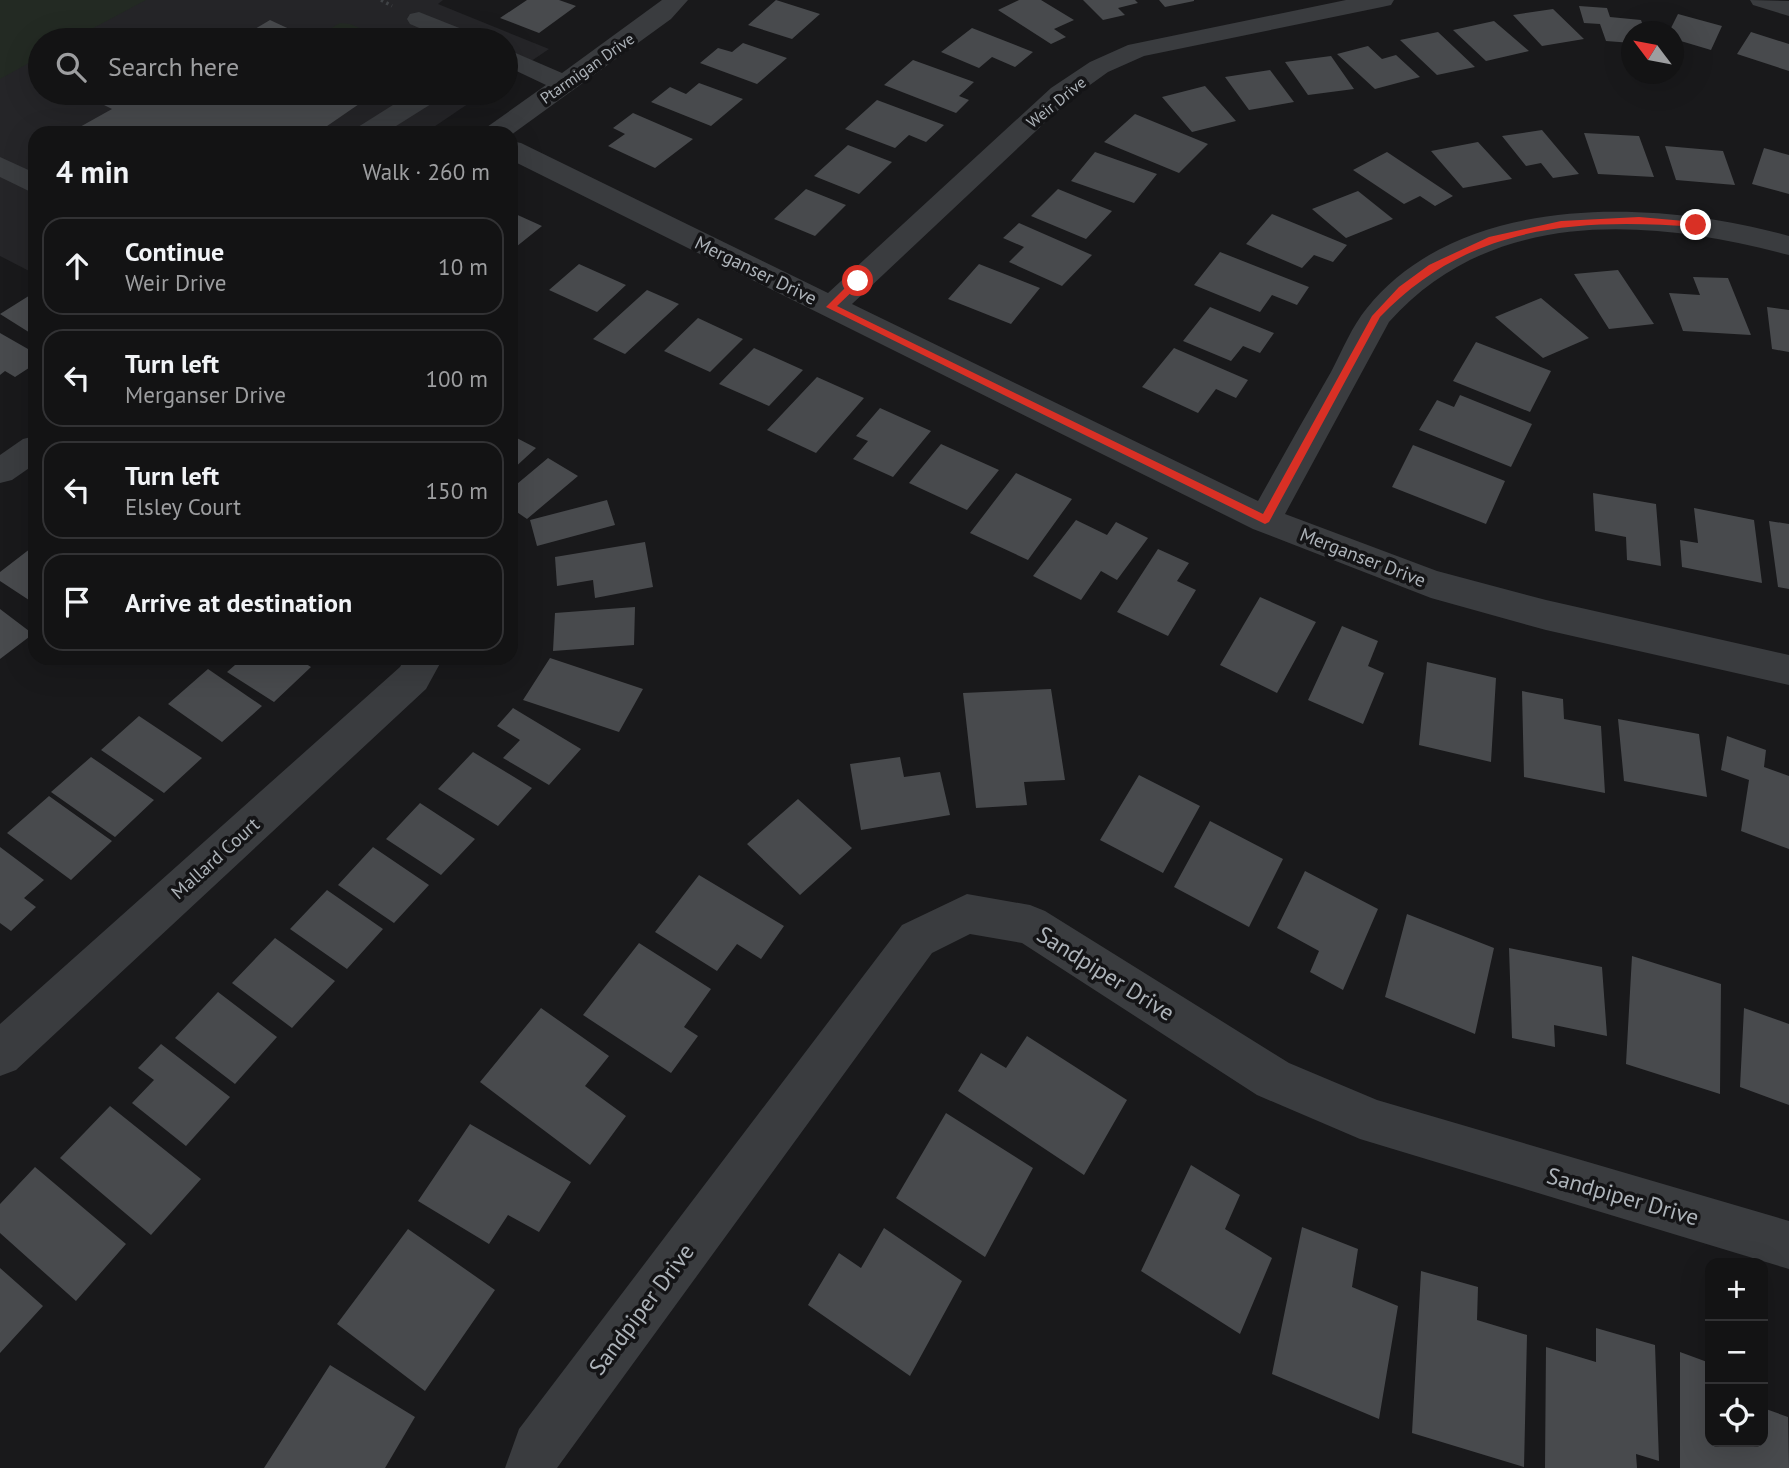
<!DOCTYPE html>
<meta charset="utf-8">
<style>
body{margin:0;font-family:"PT Sans",sans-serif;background:#202022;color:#f1f3f6}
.controls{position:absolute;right:21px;bottom:21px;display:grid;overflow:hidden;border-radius:14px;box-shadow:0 7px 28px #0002}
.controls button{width:63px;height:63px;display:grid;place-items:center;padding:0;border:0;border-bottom:2px solid #323234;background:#131314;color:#f1f3f6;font:35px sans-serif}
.compass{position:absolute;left:1621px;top:21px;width:63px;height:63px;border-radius:50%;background:#131314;box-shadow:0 7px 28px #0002;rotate:302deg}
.stop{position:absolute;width:21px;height:21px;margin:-16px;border:5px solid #d93025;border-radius:50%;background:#fff}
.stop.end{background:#d93025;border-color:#fff;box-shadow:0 2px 7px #0008}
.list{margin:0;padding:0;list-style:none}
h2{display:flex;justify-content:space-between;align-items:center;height:91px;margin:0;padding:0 28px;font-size:30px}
h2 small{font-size:23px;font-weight:400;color:#9d9ea0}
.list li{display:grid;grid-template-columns:46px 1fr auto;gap:21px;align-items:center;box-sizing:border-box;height:98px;margin:0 14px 14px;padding:0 14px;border:2px solid #323234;border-radius:21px}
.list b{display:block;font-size:26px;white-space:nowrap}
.list p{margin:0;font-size:23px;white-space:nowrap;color:#9d9ea0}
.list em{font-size:23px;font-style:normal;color:#9d9ea0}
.icon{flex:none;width:38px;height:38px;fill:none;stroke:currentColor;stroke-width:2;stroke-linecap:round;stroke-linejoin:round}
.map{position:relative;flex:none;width:1789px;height:1468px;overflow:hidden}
.search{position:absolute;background:#131314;box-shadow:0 7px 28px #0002;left:28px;top:28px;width:490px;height:77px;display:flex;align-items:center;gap:18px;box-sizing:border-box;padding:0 24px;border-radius:38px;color:#9d9ea0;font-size:26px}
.panel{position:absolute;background:#131314;box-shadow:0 7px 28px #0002;left:28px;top:126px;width:490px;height:539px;border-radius:21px}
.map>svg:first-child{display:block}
.built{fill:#252528}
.green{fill:#232a23}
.building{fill:#484a4d}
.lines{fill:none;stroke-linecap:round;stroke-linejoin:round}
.path{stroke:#404346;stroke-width:3.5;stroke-dasharray:2.5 3.5;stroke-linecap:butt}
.minor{fill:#3a3c3f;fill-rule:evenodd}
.route{fill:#d93025}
.labels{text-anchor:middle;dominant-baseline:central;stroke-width:7;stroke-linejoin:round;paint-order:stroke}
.far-street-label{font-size:16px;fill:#adb3b9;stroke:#141416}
.street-label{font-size:19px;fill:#adb3b9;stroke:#141416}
.near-street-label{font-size:23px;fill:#adb3b9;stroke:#141416}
</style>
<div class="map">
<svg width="1789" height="1468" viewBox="0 0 1789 1468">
<rect width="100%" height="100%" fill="#19191b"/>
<!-- built -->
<path class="built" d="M0,0h443l-5,4 111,45 -43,29v-38h-466v53h444l-59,40h-390v141l-35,-18z"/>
<!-- green -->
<path class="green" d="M0,0h146l-75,40h-31v17l-40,22z
M340,23l10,1 21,9 -1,4 -4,3 -52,-2z"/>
<!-- building -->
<path class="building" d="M527,0h32l17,6 -37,27 -39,-15z
M776,0l44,14 -28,25 -44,-14z
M1019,0h22l33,20 -20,9 12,8 -15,7 -53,-34z
M1083,0h52l3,3 -20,5 7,7 -22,5z
M1159,0h35v1l-29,6z
M1579,6l28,2 3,9 31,3 4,12h-13v11l-26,-2 -6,-17 -16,-1z
M1553,9l31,30 -42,7 -29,-31z
M1678,14l44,12 -11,24 -37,-11v-7h-5z
M270,20l43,20h-96l11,-6 10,5z
M1494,21l35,30 -43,10 -33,-31z
M972,28l61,24 -18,15 -23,-10 -13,11 -38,-16z
M1438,32l37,35 -38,8 -37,-35z
M1751,32l38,12v27l-52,-17z
M743,43l44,15 -30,26 -57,-21 18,-15 14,4z
M1368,46l14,13 14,-4 24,22 -45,12 -38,-35z
M1331,56l23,33 -46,6 -23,-33z
M913,60l61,22 -15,14 10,4 -13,13 -72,-28z
M1270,70l24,32 -45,8 -24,-33z
M699,83l44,16 -32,27 -60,-24 19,-15 16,7z
M1205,86l31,35 -44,11 -30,-35z
M122,93h253l-58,40h-230l-9,-5 34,-19 -10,-5z
M877,100l67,25 -18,17 -17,-7 -14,13 -50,-19z
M633,113l60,26 -38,29 -47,-22 17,-12 -12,-6z
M1135,114l73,30 -29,29 -75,-31z
M1542,130l37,44 -26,4 -12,-15 -15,3 -24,-30z
M1584,133l55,3 15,41 -56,-3z
M1478,142l34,37 -49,9 -32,-37z
M848,145l44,17 -33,32 -45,-18z
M1665,146l58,5 12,34 -59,-5z
M1764,148l25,7v39l-37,-10z
M1095,152l62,22 -23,29 -63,-22z
M1387,152l66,44 -18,10 -15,-10 -16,8 -51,-34z
M806,189l40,16 -31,31 -41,-17z
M1058,189l54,22 -26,28 -55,-23z
M1358,191l35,28 -47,19 -34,-29z
M511,212l31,14 -31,25z
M1272,214l75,31 -14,17 -19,-7 -12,13 -56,-24z
M1019,223l73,32 -30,31 -53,-24 15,-15 -21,-9z
M1220,252l89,35 -12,18 -25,-10 -12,17 -66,-27z
M579,264l47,21 -29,27 -48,-22z
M979,264l61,24 -29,36 -63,-25z
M1618,270l36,54 -45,5 -35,-55z
M1693,277l35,1 23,57 -68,-4 -14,-38 31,2z
M647,290l32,14 -54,50 -32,-15z
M35,292v44l-35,-22z
M1541,298l48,40 -46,20 -48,-41z
M1210,307l64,26 -14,20 -17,-7 -12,15 -48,-20z
M1767,307l22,3v42l-17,-3z
M698,318l45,21 -33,33 -46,-21z
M0,333l35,20v11l-20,13 -10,-6 -5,4z
M1476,342l75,29 -21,41 -77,-31z
M754,348l49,22 -34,36 -50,-22z
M1174,348l74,32 -12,18 -20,-9 -18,24 -56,-26z
M817,377l47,21 -48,55 -49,-23z
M1460,395l72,29 -21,43 -92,-37 18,-30 17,7z
M880,408l51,23 -38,46 -40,-18 15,-18 -12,-5z
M511,435l25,13 -25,23z
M941,444l58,26 -32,40 -58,-27z
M1413,445l92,36 -19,43 -94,-37z
M548,458l30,18 -51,43 -16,-11v-19z
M1016,473l56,26 -44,61 -58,-27z
M1593,493l63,11 5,62 -34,-6 -1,-23 -31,-6z
M607,500l8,25 -78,21 -7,-26z
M1694,508l60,12 8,63 -80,-16 -2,-27 18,3z
M1076,520l31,15 9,-13 32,16 -31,42 -16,-9 -20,29 -48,-24z
M1769,521l20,3v65l-11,-2z
M645,542l8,45 -58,11 -2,-18 -36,6 -2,-29z
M35,545v59l-35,-23v-9z
M1158,549l31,14 -12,18 19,9 -28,46 -51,-24z
M1260,597l56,25 -39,71 -57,-28z
M635,607l-1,38 -81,6 2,-38z
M0,609l33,25 -33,25z
M1342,626l36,15 -10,25 16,7 -21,51 -55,-24z
M243,658h54l14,9 -37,35 -47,-30z
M550,658l93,31 -24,43 -96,-32z
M1427,662l69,16 -5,84 -72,-17z
M208,669l54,37 -40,36 -54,-38z
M1051,689l14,91 -41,2 3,23 -51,3 -13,-115z
M1522,691l41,8 1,20 37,7 4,67 -81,-16z
M513,708l68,41 -32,36 -46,-27 17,-18 -23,-14z
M139,716l63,42 -38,35 -63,-43z
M1618,719l81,15 8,63 -83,-16z
M1727,736l39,14 -2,17 25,9v73l-48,-18 8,-51 -28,-10z
M473,752l59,36 -34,38 -60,-37z
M91,757l63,43 -39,37 -64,-45z
M900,757l4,20 36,-5 10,43 -89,15 -11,-66z
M1139,775l61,31 -37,67 -63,-33z
M49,796l63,45 -41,39 -64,-47z
M798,799l54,49 -52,47 -53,-51z
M420,803l55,36 -34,36 -55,-36z
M1210,821l73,38 -34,68 -75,-40z
M0,847l44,33 -20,18 12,9 -25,24 -11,-8z
M373,847l56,38 -35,38 -56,-38z
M1305,871l73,38 -35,81 -33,-18 9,-21 -42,-23z
M699,875l85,51 -23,33 -24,-15 -20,27 -62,-39z
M327,890l56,39 -36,40 -57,-40z
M1407,914l87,34 -19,86 -90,-37z
M275,938l60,43 -43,47 -60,-45z
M639,943l72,46 -27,38 14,9 -27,37 -88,-58z
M1509,948l93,19 5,69 -53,-11 1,22 -43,-9z
M1632,956l89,28 -1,110 -94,-30z
M218,992l59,45 -42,47 -60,-46z
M541,1008l68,48 -24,30 41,30 -36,49 -110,-83z
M1744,1008l45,16v81l-49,-18z
M1027,1036l100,64 -43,75 -126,-84 23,-38 25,15z
M161,1044l69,53 -44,49 -54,-43 22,-23 -16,-12z
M110,1106l91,73 -50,56 -91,-77z
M946,1113l87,55 -48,89 -89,-59z
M470,1124l101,58 -32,50 -31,-17 -19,29 -71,-43z
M1191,1165l49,30 -15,34 47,29 -32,76 -99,-63z
M35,1167l91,77 -50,57 -76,-68v-29z
M1302,1227l56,22 -6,38 46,19 -19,113 -107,-45z
M884,1228l78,53 -52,95 -102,-71 31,-52 22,15z
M408,1229l87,61 -70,101 -88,-67z
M0,1268l43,38 -43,47z
M1421,1271l57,16 -1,33 50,15 -3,132 -112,-34z
M1596,1328l59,17 4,116 -23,-7 1,14h-92l1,-121 50,15z
M1680,1352l30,11v79h53v-34l25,9 1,51h-109z
M330,1365l85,52 -30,51h-121z"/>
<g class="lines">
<!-- path -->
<path class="path" d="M381,0l11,6"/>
<!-- minor -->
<path class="minor" d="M662,0h26l-17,19 -160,116 -28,-2 4,-6 59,-42 -40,-19v-17l56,24z
M1346,0h48l-3,5 -9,2 -238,49 -36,16 -39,28 -217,204 406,197c24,-43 48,-86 73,-129 11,-21 21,-46 36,-64 95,-118 292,-108 422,-72v19c-137,-36 -296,-50 -400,67l-104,192 152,57 109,29 243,55v30l-243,-55 -115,-32 -178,-69 -742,-369v-19l10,2 307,150 223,-205 39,-26 38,-17z
M1750,0l39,1v15l-36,-11z
M419,12l58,23 3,5h-33l-37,-16 -3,-5 3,-5z
M412,93h31l-4,6 -54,34h-31l4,-6z
M0,157l35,16v21l-35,-17z
M35,436v28l-23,16 -12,3v-28l23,-16z
M405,658h38l-17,31 -410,381 -16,6v-52l400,-357z
M967,894l63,11 15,6 244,152 88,37 412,121v48l-429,-130 -103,-44 -235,-152 -52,-9 -38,19 -375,515h-52l14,-39 383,-504z"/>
</g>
<!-- route -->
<path class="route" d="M1639,217l57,5 5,3 -5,2c-120,-9 -228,-2 -316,90l-111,205 -4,2 -439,-217 28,-28h7v4l-24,23 426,208 109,-198 27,-29 30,-22 60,-28 72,-16z"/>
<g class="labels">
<!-- far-street labels -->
<g class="far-street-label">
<text transform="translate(587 68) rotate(-35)">Ptarmigan Drive</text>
<text transform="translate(1056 102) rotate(-39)">Weir Drive</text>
</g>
<!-- street labels -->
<g class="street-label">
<text transform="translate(756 270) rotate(26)">Merganser Drive</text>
<text transform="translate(1363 557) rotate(21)">Merganser Drive</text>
<text transform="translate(215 858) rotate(-42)">Mallard Court</text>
</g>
<!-- near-street labels -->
<g class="near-street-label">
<text transform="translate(1106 973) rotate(32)">Sandpiper Drive</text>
<text transform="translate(1623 1196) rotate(16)">Sandpiper Drive</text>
<text transform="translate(641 1309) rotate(-53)">Sandpiper Drive</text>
</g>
</g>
</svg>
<div class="controls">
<button>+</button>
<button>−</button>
<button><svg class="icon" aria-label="locate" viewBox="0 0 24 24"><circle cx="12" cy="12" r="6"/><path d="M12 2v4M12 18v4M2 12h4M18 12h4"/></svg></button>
</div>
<svg class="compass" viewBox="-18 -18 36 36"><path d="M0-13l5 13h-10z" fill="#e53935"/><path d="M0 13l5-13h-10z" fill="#9d9ea0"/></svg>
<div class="stop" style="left:858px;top:281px"></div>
<div class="stop end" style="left:1696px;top:225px"></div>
<div class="search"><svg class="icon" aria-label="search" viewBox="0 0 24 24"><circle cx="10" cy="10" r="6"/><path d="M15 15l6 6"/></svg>Search here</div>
<section class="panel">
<h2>4 min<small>Walk · 260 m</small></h2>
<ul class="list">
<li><svg class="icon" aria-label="ahead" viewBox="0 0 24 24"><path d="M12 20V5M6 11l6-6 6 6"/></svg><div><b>Continue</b><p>Weir Drive</p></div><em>10 m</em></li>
<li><svg class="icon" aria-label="left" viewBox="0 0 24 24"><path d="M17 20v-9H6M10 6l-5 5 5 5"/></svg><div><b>Turn left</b><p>Merganser Drive</p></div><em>100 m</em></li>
<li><svg class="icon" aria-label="left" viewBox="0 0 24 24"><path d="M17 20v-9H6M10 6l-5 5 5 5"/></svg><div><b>Turn left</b><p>Elsley Court</p></div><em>150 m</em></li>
<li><svg class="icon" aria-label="arrive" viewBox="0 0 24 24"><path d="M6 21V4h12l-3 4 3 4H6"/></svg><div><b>Arrive at destination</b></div></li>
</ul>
</section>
</div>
